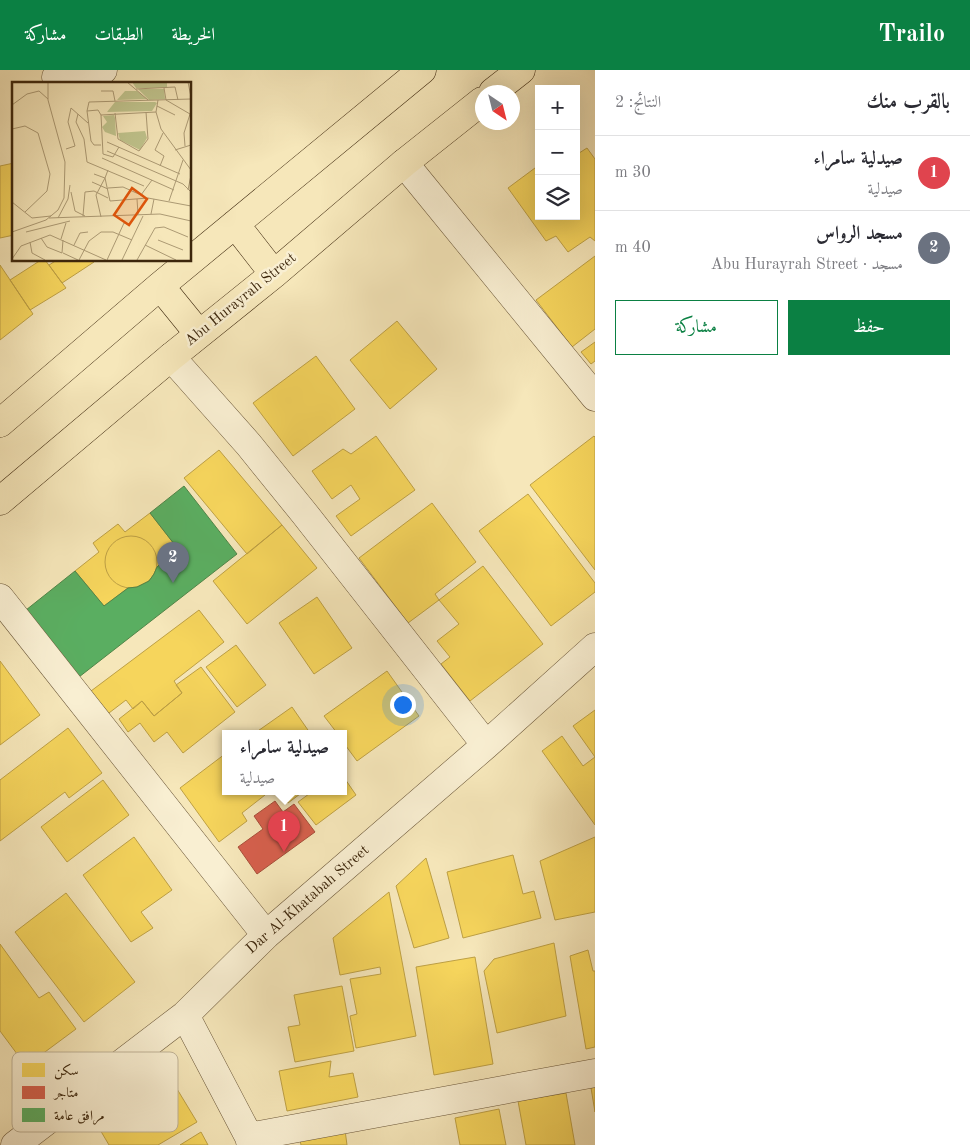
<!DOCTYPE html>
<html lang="ar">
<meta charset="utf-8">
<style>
body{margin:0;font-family:"Old Standard TT",Amiri,serif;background:#f7f7f7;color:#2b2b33;direction:rtl}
.controls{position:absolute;right:15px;top:15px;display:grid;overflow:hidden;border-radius:0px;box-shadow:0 5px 20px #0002}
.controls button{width:45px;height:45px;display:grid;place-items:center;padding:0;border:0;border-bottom:1px solid #e1e1e2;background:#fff;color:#2b2b33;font:25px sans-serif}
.compass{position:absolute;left:475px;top:15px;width:45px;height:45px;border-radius:50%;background:#fff;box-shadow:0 5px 20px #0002;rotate:145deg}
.you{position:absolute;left:402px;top:634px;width:18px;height:18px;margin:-12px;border:4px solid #fff;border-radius:50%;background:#1a73e8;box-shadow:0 0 0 8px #1a73e833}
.badge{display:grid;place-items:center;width:32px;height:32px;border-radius:50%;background:#0b8043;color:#fff;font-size:16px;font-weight:700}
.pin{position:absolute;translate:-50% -41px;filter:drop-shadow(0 1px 2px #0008)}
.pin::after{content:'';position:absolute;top:26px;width:18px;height:15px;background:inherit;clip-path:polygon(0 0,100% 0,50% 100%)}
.popup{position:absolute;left:222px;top:660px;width:125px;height:65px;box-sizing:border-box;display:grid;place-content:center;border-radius:0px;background:#fff;filter:drop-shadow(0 1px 4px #0005);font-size:16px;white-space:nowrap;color:#7c7c81}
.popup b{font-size:19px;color:#2b2b33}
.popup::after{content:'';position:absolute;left:50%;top:100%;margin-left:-10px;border:10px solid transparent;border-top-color:#fff}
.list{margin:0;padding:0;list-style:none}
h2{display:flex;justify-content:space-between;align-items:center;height:65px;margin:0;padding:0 20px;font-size:21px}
h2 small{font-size:16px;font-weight:400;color:#7c7c81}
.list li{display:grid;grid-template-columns:32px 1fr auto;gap:15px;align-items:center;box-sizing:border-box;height:75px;padding:0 20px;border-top:1px solid #e1e1e2}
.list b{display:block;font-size:19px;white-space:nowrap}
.list p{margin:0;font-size:16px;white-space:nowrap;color:#7c7c81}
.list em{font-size:16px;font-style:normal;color:#7c7c81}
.actions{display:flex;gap:10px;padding:15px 20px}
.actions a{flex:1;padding:11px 0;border:1px solid #0b8043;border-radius:0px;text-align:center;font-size:18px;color:#0b8043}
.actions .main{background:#0b8043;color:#fff}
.icon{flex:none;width:28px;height:28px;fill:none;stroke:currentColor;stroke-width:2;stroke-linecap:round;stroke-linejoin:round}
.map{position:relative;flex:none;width:595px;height:1075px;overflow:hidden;direction:ltr}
header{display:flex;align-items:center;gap:30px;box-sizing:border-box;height:70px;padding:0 25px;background:#0b8043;color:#fff}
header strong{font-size:24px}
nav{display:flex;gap:28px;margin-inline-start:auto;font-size:18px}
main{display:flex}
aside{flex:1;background:#fff}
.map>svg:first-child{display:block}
.homes{fill:#f6d55c;stroke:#bea044}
.shops{fill:#d6604d;stroke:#a84f3a}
.public{fill:#5aae61;stroke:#518548}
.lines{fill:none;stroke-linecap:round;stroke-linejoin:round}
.minor-casing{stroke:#6a5638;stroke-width:29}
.trunk-casing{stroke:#3c260c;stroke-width:29}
.minor{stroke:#f9efd2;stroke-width:28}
.trunk{stroke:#f6e7ba;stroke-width:28}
.labels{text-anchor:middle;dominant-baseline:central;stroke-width:5;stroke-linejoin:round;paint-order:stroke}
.street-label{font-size:15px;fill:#3c260c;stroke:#f9efd2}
.inset-road{fill:none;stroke:#ac9a74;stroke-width:1}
.view{fill:#df560c;fill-opacity:0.15;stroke:#df560c;stroke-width:2.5}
.inset-edge{fill:none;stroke:#3c260c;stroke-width:2.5}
.key{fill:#f9efd2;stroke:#c0b397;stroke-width:1}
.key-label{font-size:14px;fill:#3c260c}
</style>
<header>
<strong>Trailo</strong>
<nav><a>الخريطة</a><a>الطبقات</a><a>مشاركة</a></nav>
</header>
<main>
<aside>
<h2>بالقرب منك<small>النتائج: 2</small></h2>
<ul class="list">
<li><span class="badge" style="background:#e0444e">1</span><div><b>صيدلية سامراء</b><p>صيدلية</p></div><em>30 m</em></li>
<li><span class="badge" style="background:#6b7280">2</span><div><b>مسجد الرواس</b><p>مسجد · Abu Hurayrah Street</p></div><em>40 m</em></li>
</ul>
<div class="actions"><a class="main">حفظ</a><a>مشاركة</a></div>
</aside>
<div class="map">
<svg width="595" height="1075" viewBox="0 0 595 1075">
<rect width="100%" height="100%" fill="#f6e7ba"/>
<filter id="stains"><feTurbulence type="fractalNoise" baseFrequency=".004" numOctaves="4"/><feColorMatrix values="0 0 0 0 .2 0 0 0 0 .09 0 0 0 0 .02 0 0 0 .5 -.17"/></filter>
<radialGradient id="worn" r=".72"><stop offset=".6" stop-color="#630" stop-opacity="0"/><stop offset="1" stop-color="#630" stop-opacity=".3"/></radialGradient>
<!-- homes -->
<path class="homes" d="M587,78l8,11v82l-5,-4 -22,15 -12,-16 -10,5 -38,-53 31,-23v51h37v-61z
M14,93v72l-14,3v-72z
M595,186v73l-23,18 -36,-47z
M41,190h4l21,28 -36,22 -20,-30z
M57,190h36l1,2 -32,21 -13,-18z
M0,195l33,49 -33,26z
M397,251l40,48 -47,40 -40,-49z
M595,272v19l-4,3 -10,-12z
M316,286l39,53 -62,47 -40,-53z
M376,366l39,54 -64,46 -15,-20 24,-17 -9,-14 -19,14 -20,-28 31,-22 8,5z
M594,366l1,1v133l-65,-85z
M219,380l63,75 -35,29 -63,-76z
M528,424l67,89v9l-44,34 -72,-95z
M432,433l44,59 -41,32 4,6 -31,23 -49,-65z
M150,443l28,36 -21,18 -3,7 -5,7 -12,6 -9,1 -24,18 -29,-35 24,-19 -6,-9 25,-19 7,8z
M282,455l35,43 -70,56 -34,-43z
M105 492a26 26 0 1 1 52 0a26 26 0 1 1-52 0Z
M483,496l60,78 -73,57 -29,-37 9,-7 -13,-16 22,-17 -20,-24z
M317,527l35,51 -38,26 -35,-51z
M199,540l25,32 -50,39 8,12 -28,23 -12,-15 -9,8 -7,-9 -21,16 -18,-22z
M236,575l30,40 -29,22 -31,-40z
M0,591l40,54 -40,30z
M201,597l34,45 -52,41 -16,-21 -13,10 -14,-19 -12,9 -9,-13 23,-18 12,15 28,-23 -6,-8z
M387,601l32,45 -62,45 -14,-19v-9h-6l-13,-17z
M292,637l18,26h-55z
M595,640v115l-53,-74 20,-15 21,30 12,-9 -22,-31z
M68,658l34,45 -33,25 -4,-6 -65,49v-61z
M225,684v37h37l3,4 -23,18 5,8 -28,21 -39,-54z
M343,706l13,19 -40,30 -18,-23 15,-11h30z
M103,710l26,35 -62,47 -26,-35z
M279,721h25l-16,12z
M134,767l38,53 -31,22 12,16 -22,14 -48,-67z
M595,767v75l-40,8 -15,-59z
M513,785l10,39 11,-3 7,27 -78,20 -16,-66z
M426,788l23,80 -35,10 -18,-62z
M389,822l27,144 -60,12 -6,-32 7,-2 -7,-35 31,-5 -1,-7 -40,8 -7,-37z
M66,823l69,89 -51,40 -69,-90z
M554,873l12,73 -69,17 -13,-62 10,-12z
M0,874l39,54 10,-6 27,37 -50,37 -26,-35z
M588,880l5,21h2v76l-9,2 -16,-93z
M475,887l18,107 -59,11 -18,-108z
M342,916l12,65 -59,11 -7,-35 12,-2 -6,-30z
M331,991l-2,16 24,-4 5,24 -71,14 -8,-40z
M174,1014l23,38 -39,23h-49l-10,-17z
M595,1017v25l-4,-24z
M566,1023l9,52h-49l-8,-44z
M499,1039l7,36h-46l-5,-27z
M345,1060l2,15h-46l-1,-5z
M201,1062l7,13h-28z"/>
<!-- shops -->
<path class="shops" d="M275,731l8,11 11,-8 21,28 -58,42 -19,-27 25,-18 -9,-13z"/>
<!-- public -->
<path class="public" d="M184,416l53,68 -158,123 -53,-67 49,-39 29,35 24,-18 9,-1 12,-6 5,-7 3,-7 21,-18 -28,-36z"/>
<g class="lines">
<!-- minor casing -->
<g class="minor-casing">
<path id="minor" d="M56,7l47,-7
M404,93l191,234
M171,287l78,88 55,68 182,232
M0,528l266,337
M185,945l64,122 2,8
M249,1067l346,-64
M15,1075l170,-130 81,-80 220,-190 109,-98"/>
</g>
<!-- trunk casing -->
<g class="trunk-casing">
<path id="trunk" d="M493,22l28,-22
M235,154l39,50
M160,216l39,48
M0,353l160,-137 262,-216
M0,431l171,-144 103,-83 130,-111 78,-62"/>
</g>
<!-- minor -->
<use href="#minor" class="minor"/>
<!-- trunk -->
<use href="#trunk" class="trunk"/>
</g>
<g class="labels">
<!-- street labels -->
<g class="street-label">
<text transform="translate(241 230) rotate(-39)">Abu Hurayrah Street</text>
<text transform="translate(308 830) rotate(-41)">Dar Al-Khatabah Street</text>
</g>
</g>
<!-- overview -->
<g transform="translate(12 12)">
<rect width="179" height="179" fill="#f6e7ba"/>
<path d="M120,0h35v6h-31zM126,7h26l1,10 -16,1zM113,9h12l10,8 -30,1zM103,20h40l2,1 -5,8 -45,1zM102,33l1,3 1,18 -11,-4 -3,-5 5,-5 -4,-6zM133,49l2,7 -7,12 -20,-10 -2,-7z" fill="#c0c48d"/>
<path class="inset-road" d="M115,0l21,18M176,0l3,15M152,6l2,12 24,14M124,7l39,-2 3,13M89,9h12l2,10M146,18l-2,12 5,17 30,41M0,23l15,-11 12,-3 9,8M145,24l18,9M75,29l11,-1 3,5M103,31l3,26 21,12 9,-12 -2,-27M66,32l-2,8 8,17 3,23 57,24M0,47l13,-3 13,7 12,41 -3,17 -22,21M95,60l73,32M89,63h-7l-3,-4 -4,-30 2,-9 102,-3M173,64l-1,-13 7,-22M107,65l-6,10 -10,-3 -2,-39 55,-3M54,67l9,-3 -7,-24 3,-14 17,15M163,68l16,-5M95,69l76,33 8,8M90,76l72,32M148,84l4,-10 -9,-6 8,-17M96,88l-3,8 5,23 38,-3 43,8M82,92l11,4 -9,17 5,22M80,100l16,7M96,106l15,-1 18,8M176,108l3,-15M59,110l4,19 10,5M129,113l11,-15M125,117l1,15M157,119l14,-41M0,120l20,16 19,-2M139,132l3,-15M71,134l2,-24 9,-1 14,7M37,136l111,-4 31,7M46,136l10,-19 2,-14M0,150l34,-12 12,-10 6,-12 1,-36 -17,-62v-18M14,150l44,-11M29,156l6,9 15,6 1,-13M49,157l5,-16M146,158l25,10M18,160l2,11 13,7M62,163l6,-12 8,-1M133,163l31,15M51,171l15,7M0,177l9,-13 29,-11 56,25M67,178l10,-19 12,-9h12l19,8M95,178l17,-37 3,1M110,178l21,-44M125,178l18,-32 9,-1 24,10"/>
<path class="view" d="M120,106l15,11 -18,26 -15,-10z"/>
<rect width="179" height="179" class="inset-edge"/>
</g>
<!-- legend -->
<rect x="12" y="982" width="166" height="80" rx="8" class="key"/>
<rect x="22" y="993" width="23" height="14" fill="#f6d55c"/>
<rect x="22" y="1016" width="23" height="13" fill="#d6604d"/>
<rect x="22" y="1038" width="23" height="14" fill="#5aae61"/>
<g class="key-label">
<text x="54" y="1005">سكن</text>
<text x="54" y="1027">متاجر</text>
<text x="54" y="1050">مرافق عامة</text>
</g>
<rect width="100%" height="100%" filter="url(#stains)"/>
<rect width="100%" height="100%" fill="url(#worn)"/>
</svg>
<div class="controls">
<button>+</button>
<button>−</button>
<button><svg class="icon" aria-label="layers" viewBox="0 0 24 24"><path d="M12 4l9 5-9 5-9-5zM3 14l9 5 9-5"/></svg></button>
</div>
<svg class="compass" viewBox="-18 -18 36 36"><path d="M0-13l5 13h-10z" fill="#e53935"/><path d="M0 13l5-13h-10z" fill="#7c7c81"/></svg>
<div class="you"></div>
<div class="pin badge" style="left:284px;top:782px;background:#e0444e">1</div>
<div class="popup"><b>صيدلية سامراء</b>صيدلية</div>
<div class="pin badge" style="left:173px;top:513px;background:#6b7280">2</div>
</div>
</main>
